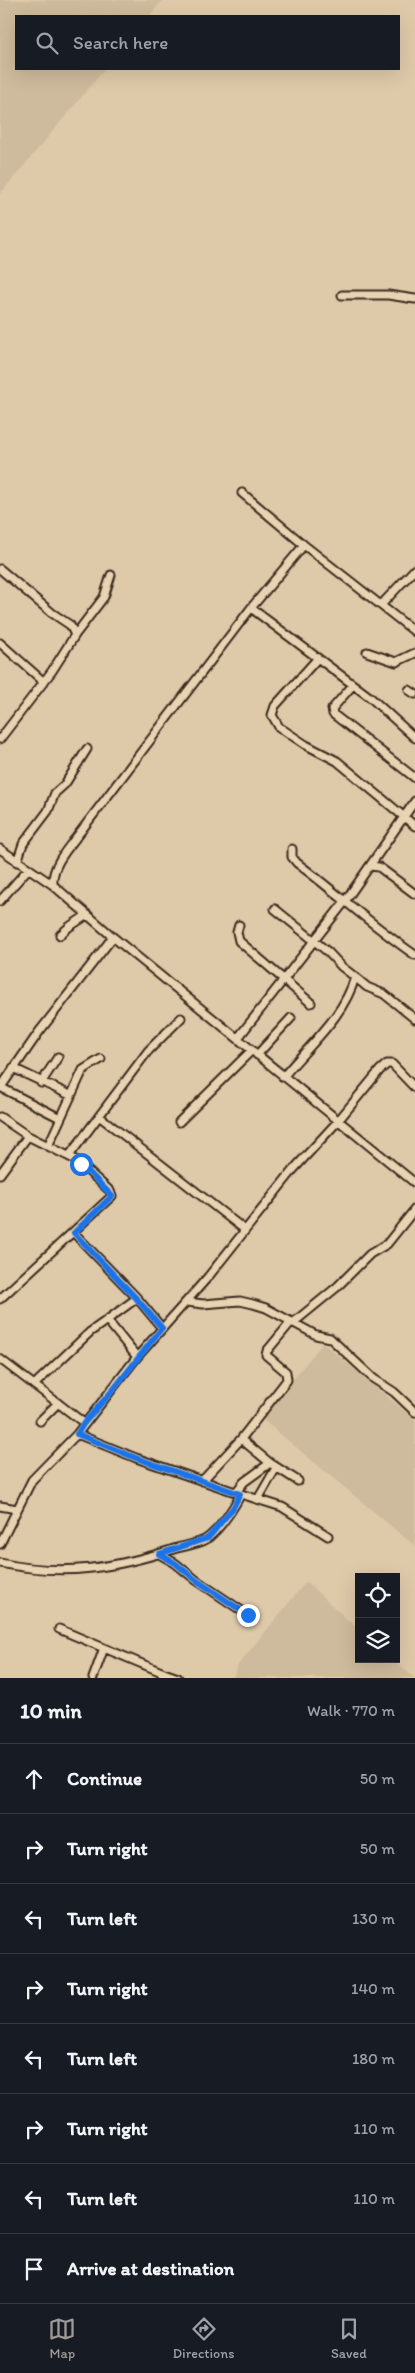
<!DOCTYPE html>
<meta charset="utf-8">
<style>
body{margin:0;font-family:Itim,sans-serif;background:#20242c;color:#f1f3f6}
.controls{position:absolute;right:15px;bottom:15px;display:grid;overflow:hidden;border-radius:0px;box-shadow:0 5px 20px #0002}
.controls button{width:45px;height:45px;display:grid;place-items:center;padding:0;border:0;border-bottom:1px solid #363941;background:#171b24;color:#f1f3f6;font:25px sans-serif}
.stop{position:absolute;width:15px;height:15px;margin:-11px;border:4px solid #1a73e8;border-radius:50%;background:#fff}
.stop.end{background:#1a73e8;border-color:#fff;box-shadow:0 1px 5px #0008}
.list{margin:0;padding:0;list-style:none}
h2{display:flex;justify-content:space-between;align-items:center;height:65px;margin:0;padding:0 20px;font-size:21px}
h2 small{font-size:16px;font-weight:400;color:#9ea1a6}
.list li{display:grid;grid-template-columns:32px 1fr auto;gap:15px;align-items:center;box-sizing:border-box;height:70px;padding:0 20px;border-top:1px solid #363941}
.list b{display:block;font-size:19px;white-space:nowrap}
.list em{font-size:16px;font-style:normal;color:#9ea1a6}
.icon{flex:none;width:28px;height:28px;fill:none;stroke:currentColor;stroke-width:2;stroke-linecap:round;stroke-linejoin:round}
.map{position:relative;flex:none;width:415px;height:1678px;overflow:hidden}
.search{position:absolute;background:#171b24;box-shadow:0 5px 20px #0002;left:15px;right:15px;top:15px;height:55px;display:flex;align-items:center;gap:12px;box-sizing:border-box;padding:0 18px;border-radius:0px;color:#9ea1a6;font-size:19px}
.sheet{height:625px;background:#171b24}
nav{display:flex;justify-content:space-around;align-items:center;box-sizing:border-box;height:70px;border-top:1px solid #363941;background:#171b24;font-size:14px;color:#9ea1a6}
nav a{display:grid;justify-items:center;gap:2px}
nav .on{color:#9f9995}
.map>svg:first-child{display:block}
.built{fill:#ceba9c}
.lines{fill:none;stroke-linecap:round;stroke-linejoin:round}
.minor-casing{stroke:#3b2a1e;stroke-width:11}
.minor{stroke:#e8d3b2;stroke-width:7}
.route{stroke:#1a73e8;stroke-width:6}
</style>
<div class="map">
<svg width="415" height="1678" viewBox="0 0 415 1678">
<rect width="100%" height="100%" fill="#dec9a9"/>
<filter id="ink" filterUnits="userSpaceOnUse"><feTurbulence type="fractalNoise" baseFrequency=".02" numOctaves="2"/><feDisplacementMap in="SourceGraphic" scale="10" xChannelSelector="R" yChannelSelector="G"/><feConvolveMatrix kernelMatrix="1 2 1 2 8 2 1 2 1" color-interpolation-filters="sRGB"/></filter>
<g filter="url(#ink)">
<!-- built -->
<path class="built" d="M0,0h163l-14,16h-133v53h89l-105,125z
M323,1343l92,77v126l-154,-128z
M306,1582l53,48v29h33l22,19h-181l5,-13z"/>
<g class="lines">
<!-- minor casing -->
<g class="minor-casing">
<path id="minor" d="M342,295h46l27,4
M304,545l111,87
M0,569l52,44 18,12 5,10
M381,605l34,-36
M251,608l120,90 44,40
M0,643l44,39
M367,652l29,10 19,-9
M317,659l-42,47 -3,9 7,12 27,18 31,16 78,65
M352,686l-20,23 1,5 82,64
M409,690l6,4
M0,739l52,-68 23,-36 29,-38 7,-22
M0,849l53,36 60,52 302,246
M292,849v8l5,6c40,30 77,64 118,92
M17,862l6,-18 25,-33 7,-18 10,-9 22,-35
M370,866l9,1 36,27
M53,885c-2,-20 17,-39 28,-54l170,-223 53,-63 -62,-52
M0,901l28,-32
M275,909l53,43 14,15 13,10c-11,40 -46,68 -72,100
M239,925l-2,7 2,9 72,62
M60,935l9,-8 18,-12
M355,977l12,10 17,7 31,25
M238,1038l108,-138 69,-99
M257,1055l34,-37
M13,1068l57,27
M41,1083l17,-26
M0,1087l60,31
M1,1087l38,-55 74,-95
M99,1116l146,114
M0,1117l28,19 48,24 34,31 2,5 -112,103
M179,1122l73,-72
M48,1146l35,-76 18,-11
M69,1156l79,-105 33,-33
M0,1174l28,-38
M74,1233l63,65 25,30
M137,1298l-30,22 30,37
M187,1302l16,2 37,-3 13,3 13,4 50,27 14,3 44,41 20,13 21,20
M293,1323l44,-36 33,-33 17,-10 28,-35
M0,1359l84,64
M34,1385l56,-53 17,-12
M40,1421l18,-18
M77,1434l60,-77 71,-80 85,-107 45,-49 42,-51 7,-6h5l23,24
M241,1439l29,24
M202,1481l39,-42 46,-59 -1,-8 -20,-17 1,-4 24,-29
M236,1492l8,-10 26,-19 28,18
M241,1494l41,13 46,29
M258,1499l18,-31
M0,1506l17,3
M0,1544l32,-64 45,-46 59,24 105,36c-8,15 -19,32 -32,43 -8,7 -22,8 -32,11 -61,20 -113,29 -177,15
M159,1554l16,9 21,17 52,35
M59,1629l45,19
M164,1673l14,5
M93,1678l11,-30 60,25 -2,5"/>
</g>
<!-- minor -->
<use href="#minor" class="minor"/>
</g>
</g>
<g class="lines" filter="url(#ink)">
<!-- route -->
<path class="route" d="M81,1164l31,32 -38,37 62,65 26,30 -49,62 -29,33 -7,11 59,24 104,36 -7,14 -25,30 -49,16 16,9 21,17 52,35"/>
</g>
</svg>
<div class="controls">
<button><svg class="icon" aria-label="locate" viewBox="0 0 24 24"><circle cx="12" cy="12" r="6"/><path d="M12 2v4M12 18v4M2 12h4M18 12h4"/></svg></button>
<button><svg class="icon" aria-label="layers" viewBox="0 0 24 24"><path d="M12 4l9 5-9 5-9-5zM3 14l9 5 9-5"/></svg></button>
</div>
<div class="stop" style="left:81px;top:1164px"></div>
<div class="stop end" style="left:248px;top:1615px"></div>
<div class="search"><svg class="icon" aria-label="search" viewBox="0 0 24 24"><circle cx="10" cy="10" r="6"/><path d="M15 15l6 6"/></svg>Search here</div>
</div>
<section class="sheet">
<h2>10 min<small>Walk · 770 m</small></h2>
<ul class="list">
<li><svg class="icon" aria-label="ahead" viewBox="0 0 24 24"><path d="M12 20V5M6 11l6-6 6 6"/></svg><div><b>Continue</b></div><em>50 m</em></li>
<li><svg class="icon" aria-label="right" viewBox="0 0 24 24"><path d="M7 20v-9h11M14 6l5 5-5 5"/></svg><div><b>Turn right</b></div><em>50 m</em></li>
<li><svg class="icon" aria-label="left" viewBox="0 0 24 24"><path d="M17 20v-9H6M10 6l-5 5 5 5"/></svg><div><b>Turn left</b></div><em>130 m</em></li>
<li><svg class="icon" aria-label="right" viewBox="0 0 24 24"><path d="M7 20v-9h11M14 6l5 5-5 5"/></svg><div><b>Turn right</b></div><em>140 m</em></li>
<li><svg class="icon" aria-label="left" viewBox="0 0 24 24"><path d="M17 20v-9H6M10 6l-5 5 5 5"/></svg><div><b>Turn left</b></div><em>180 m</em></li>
<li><svg class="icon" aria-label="right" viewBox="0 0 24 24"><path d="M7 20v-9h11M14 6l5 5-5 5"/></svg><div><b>Turn right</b></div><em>110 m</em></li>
<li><svg class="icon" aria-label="left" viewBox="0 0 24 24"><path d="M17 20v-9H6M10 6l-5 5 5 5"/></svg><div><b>Turn left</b></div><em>110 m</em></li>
<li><svg class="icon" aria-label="arrive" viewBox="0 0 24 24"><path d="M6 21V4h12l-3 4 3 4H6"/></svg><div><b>Arrive at destination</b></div></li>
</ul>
</section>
<nav>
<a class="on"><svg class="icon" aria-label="map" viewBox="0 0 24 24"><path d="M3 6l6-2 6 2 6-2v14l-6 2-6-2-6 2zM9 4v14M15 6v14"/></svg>Map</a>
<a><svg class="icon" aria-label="directions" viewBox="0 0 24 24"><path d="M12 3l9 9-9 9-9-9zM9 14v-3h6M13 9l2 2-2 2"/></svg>Directions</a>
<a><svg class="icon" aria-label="saved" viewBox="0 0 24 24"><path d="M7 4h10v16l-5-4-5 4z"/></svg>Saved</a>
</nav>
